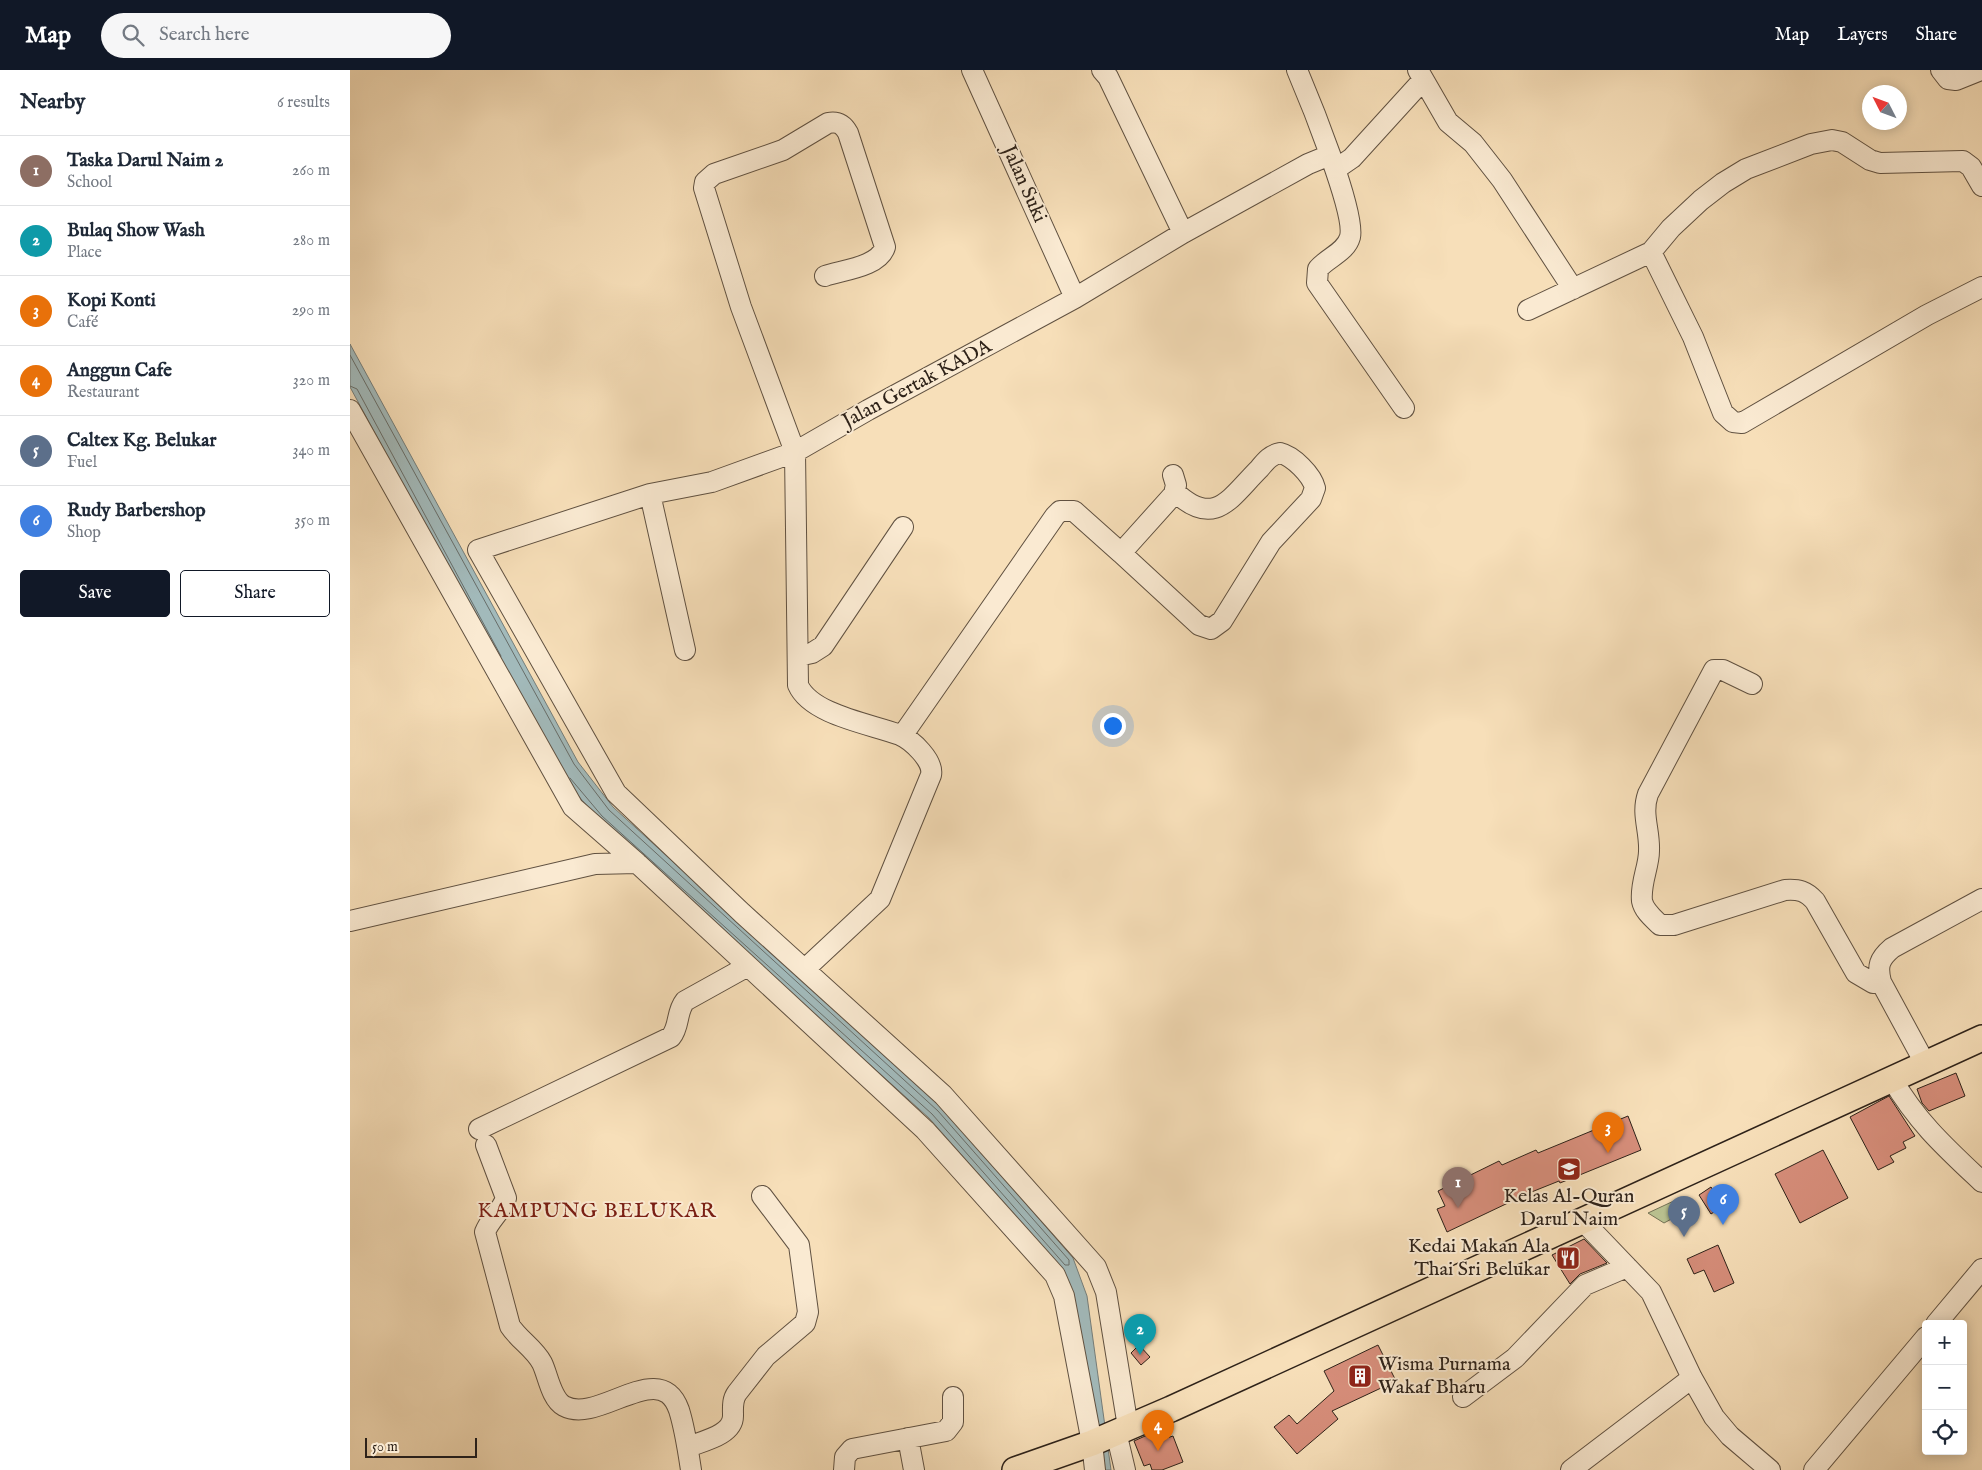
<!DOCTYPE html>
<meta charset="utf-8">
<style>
body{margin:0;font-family:"IM FELL English",serif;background:#f6f6f7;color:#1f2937}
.controls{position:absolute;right:15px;bottom:15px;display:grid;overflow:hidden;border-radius:5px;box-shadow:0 2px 12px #0003}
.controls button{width:45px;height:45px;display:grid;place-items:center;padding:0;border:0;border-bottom:1px solid #e0e1e3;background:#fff;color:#1f2937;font:25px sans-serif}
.compass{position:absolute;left:1512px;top:15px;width:45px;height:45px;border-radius:50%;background:#fff;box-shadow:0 2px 12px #0003;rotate:312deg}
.scale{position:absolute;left:15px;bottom:12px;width:112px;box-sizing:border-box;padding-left:5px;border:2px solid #2e2219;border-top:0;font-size:14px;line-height:18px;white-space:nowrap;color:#2e2219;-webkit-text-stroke:4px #faead2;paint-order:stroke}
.you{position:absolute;left:762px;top:655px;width:18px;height:18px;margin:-12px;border:4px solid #fff;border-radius:50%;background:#1a73e8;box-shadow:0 0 0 8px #1a73e833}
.badge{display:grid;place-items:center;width:32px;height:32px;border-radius:50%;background:#111827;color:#fff;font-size:16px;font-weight:700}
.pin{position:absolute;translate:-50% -41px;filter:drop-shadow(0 1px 2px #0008)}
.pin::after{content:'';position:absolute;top:26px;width:18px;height:15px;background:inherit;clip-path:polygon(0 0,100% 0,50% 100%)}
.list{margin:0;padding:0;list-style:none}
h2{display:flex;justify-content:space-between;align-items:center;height:65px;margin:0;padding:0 20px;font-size:21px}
h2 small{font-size:16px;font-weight:400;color:#747a83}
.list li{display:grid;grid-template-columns:32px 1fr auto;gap:15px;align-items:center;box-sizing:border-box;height:70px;padding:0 20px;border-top:1px solid #e0e1e3}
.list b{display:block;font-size:19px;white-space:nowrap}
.list p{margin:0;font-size:16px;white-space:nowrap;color:#747a83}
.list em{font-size:16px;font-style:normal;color:#747a83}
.actions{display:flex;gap:10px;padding:15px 20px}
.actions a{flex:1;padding:11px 0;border:1px solid #111827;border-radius:5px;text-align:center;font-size:18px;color:#111827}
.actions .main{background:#111827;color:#fff}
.icon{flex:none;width:28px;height:28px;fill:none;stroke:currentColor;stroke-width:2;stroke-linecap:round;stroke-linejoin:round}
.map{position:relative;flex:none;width:1632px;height:1400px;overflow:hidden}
header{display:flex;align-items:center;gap:30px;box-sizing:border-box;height:70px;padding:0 25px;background:#111827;color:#fff}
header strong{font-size:24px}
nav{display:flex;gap:28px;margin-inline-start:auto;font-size:18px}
.search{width:350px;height:45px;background:#f6f6f7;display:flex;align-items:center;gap:12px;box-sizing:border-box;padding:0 18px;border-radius:28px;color:#747a83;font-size:19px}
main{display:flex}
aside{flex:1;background:#fff}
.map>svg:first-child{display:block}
.green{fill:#bac291;stroke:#747255}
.water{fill:#a2babb;stroke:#747d7a}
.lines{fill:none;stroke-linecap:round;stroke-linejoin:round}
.shore{stroke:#686e6a;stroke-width:1}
.building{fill:#d78e7b;stroke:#2e2219}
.minor-casing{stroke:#605141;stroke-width:22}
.major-casing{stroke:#2e2219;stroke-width:28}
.minor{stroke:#faead2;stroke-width:20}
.major{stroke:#f7dfb9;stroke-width:25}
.labels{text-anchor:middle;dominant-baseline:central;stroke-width:4;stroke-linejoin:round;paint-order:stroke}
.street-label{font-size:20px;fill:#2e2219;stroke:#faead2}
.poi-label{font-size:20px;fill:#2e2219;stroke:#faead2}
.neighbourhood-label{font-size:21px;letter-spacing:1px;fill:#7a1f14;stroke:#faead2}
</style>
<header>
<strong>Map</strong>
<div class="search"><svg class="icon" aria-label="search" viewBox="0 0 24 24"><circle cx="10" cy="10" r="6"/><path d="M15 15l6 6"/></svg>Search here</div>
<nav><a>Map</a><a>Layers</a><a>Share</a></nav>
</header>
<main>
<aside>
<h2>Nearby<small>6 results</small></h2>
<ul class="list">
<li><span class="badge" style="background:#8d6e63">1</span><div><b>Taska Darul Naim 2</b><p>School</p></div><em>260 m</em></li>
<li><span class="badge" style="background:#0f9aa8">2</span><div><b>Bulaq Show Wash</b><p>Place</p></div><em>280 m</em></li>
<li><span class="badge" style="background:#e8710a">3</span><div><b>Kopi Konti</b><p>Café</p></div><em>290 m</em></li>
<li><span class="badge" style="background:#e8710a">4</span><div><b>Anggun Cafe</b><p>Restaurant</p></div><em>320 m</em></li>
<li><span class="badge" style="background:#5c6f8a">5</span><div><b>Caltex Kg. Belukar</b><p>Fuel</p></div><em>340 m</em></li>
<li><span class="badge" style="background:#3f7fe0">6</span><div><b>Rudy Barbershop</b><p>Shop</p></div><em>350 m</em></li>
</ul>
<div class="actions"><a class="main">Save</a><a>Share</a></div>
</aside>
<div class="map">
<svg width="1632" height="1400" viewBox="0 0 1632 1400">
<rect width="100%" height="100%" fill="#f7dfb9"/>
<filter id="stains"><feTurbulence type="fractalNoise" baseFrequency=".004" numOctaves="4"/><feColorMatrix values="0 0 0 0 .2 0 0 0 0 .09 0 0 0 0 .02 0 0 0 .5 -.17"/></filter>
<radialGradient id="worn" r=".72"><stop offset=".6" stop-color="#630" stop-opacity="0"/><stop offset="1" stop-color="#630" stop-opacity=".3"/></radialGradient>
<!-- green -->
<path class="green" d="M1328,1129l-1,17 -13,7 -16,-10z"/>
<!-- water -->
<path class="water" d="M0,274l228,418 35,45 329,300 131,151 14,38 24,174h-14l-37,-204 -131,-148 -330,-298 -40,-47 -209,-386z"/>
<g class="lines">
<!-- shore -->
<path class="shore" d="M0,285l224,409 35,46 329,301 131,149v5h-4l-133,-151 -330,-298 -32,-38
M0,316l7,3 144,267"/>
</g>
<!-- building -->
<path class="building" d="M1606,1003l9,23 -36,15 -7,-8 -5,-14z
M1539,1026l26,40 -12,6 3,6 -16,8 4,6 -16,8 -28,-53z
M1278,1046l13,34 -81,33 -1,-2 -30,12 -82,39 -10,-23 8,-3 -7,-15 61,-30 3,4 34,-15 2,3z
M1473,1080l25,48 -48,25 -25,-49z
M1361,1117l12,19 -12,8 -12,-19z
M1234,1169l23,24 -27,11 -10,10 -18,-29z
M1368,1175l16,38 -20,9 -10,-22 -10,4 -7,-15z
M789,1275l11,12 -9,8 -10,-12z
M1028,1275l18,36 -64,30 6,8 -41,35 -23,-27 15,-12 8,9 37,-33 -10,-20z
M813,1358l4,10 6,-2 10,26 -21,8h-10l-2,-6 -6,2 -10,-25z"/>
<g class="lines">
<!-- minor casing -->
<g class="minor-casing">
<path id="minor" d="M622,0l103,228
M752,0l6,7 75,156
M947,0c12,28 59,143 53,167 -4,15 -23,21 -32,32l-1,14 87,125
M1068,0l30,52 25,21 29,37 71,109
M1591,0l7,9 8,1 25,-10
M986,99l16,-11 71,-78
M1301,182l42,85 30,76 10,9 9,1 185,-108 55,-28
M1178,240l123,-58 20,-24 30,-28 22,-17 23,-14 65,-25 21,-4 10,2 28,18 10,3 83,-2 8,6 11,19
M0,340l223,397 64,56 288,267 130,145 9,21 28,147 3,27
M300,424l35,156
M771,483l78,72 12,4 11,-8 49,-79 40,-43 4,-11c-3,-13 -22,-32 -35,-35 -10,2 -15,9 -21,16 -29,29 -44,60 -84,23
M448,586l14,-3 11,-7 80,-119
M1402,614l-29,-14h-9l-66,124c-7,20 2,36 1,57 0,16 -9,32 -7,50 2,10 11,17 18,24h14l111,-35c14,-1 21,1 30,11l41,72 17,10 8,-1
M552,666l153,-220 5,-5h14l47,42 53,-59 2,-9 -3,-10
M0,851l245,-57 42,-1
M455,899l75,-70 51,-124c3,-14 -19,-35 -31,-40 -29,-11 -89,-20 -102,-50l-3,-233 -54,-145 -37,-119 1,-6 9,-8 69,-24 45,-27c10,-2 15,1 20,10l37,114c-6,20 -43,23 -60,29
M1576,995l-45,-83c-4,-16 -2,-23 11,-34l90,-49
M1542,1009c26,44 53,68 90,103
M129,1059l192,-92c9,-11 5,-25 14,-36l63,-35
M136,1075l20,53c-5,14 -16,21 -21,34l25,94c9,14 24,22 32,37 6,12 9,36 22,43 35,19 96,-50 115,4 6,19 9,40 12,60
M1233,1151l68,71 41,86 22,39 16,19 40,34
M1586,1254l46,-55
M1113,1327l52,-39 70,-73 42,-18
M778,1357l-22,-135 -10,-25 -153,-172 -201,-182 -126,-120 -138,-243 172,-56 62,-12 83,-30 73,-42 207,-112 108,-65 125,-69 22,-9
M766,1362l9,38
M558,1368l6,32
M338,1377c15,-6 45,-12 45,-31 0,-9 -1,-16 4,-23l29,-37 39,-33 3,-11 -9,-67 -37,-49
M494,1400l1,-13 7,-8 94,-18 7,-9v-25
M1221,1400l121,-92
M1464,1400l112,-133"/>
</g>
<!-- major casing -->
<g class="major-casing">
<path id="major" d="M665,1400l77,-27 79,-34 811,-371"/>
</g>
<!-- minor -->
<use href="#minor" class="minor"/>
<!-- major -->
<use href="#major" class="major"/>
</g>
<!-- icons -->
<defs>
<g id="school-square" transform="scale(1.25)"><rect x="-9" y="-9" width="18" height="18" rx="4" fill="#8f2418" stroke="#faead2"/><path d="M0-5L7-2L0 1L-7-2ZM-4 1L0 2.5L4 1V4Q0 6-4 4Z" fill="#fff"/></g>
<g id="restaurant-square" transform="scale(1.25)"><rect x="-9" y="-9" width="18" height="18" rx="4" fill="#8f2418" stroke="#faead2"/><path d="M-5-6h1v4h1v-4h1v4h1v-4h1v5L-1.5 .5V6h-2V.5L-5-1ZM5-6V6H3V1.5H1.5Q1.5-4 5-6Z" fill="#fff"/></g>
<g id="building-square" transform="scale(1.25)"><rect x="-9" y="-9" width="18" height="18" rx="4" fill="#8f2418" stroke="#faead2"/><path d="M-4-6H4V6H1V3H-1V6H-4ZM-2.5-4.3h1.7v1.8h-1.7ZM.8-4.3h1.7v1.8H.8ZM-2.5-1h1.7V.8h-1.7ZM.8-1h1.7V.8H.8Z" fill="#fff"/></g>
</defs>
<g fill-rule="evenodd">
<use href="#school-square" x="1219" y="1099"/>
<use href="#restaurant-square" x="1218" y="1188"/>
<use href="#building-square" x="1010" y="1306"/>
</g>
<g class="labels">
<!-- street labels -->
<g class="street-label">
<text transform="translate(674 114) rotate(66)">Jalan Suki</text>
<text transform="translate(567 314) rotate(-28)">Jalan Gertak KADA</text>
</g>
<!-- poi labels -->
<g class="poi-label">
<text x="1219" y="1126">Kelas Al-Quran<tspan x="1219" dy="23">Darul Naim</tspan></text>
<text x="1200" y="1176" text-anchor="end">Kedai Makan Ala<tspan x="1200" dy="23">Thai Sri Belukar</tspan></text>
<text x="1028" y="1294" text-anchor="start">Wisma Purnama<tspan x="1028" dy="23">Wakaf Bharu</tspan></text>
</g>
<!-- neighbourhood labels -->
<g class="neighbourhood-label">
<text x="247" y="1141">KAMPUNG BELUKAR</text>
</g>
</g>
<rect width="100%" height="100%" filter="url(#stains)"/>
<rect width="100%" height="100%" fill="url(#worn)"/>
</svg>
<div class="controls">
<button>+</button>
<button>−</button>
<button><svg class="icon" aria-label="locate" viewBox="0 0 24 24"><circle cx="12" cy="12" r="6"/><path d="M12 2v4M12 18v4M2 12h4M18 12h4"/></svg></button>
</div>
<svg class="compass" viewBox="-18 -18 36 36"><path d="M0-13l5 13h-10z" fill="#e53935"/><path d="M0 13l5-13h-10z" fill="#747a83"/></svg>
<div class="scale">50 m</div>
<div class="you"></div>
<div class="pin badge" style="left:1108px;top:1138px;background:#8d6e63">1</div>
<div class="pin badge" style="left:790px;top:1285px;background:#0f9aa8">2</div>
<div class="pin badge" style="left:1258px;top:1083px;background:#e8710a">3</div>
<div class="pin badge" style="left:808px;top:1381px;background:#e8710a">4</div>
<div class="pin badge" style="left:1334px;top:1167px;background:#5c6f8a">5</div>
<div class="pin badge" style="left:1373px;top:1155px;background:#3f7fe0">6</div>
</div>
</main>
